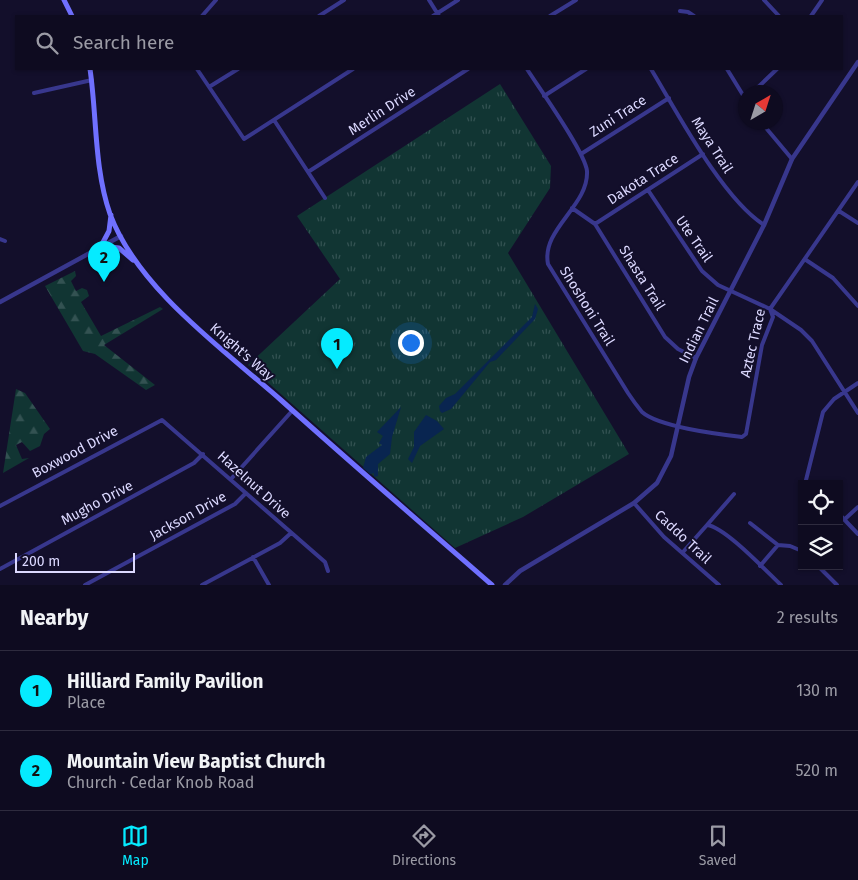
<!DOCTYPE html>
<meta charset="utf-8">
<style>
body{margin:0;font-family:"Fira Sans",sans-serif;background:#1c192d;color:#f1f3f6}
.controls{position:absolute;right:15px;bottom:15px;display:grid;overflow:hidden;border-radius:0px;box-shadow:0 1px 4px #0004}
.controls button{width:45px;height:45px;display:grid;place-items:center;padding:0;border:0;border-bottom:1px solid #2e2b3e;background:#0e0b20;color:#f1f3f6;font:25px sans-serif}
.compass{position:absolute;left:738px;top:85px;width:45px;height:45px;border-radius:50%;background:#0e0b20;box-shadow:0 1px 4px #0004;rotate:39deg}
.scale{position:absolute;left:15px;bottom:12px;width:120px;box-sizing:border-box;padding-left:5px;border:2px solid #dcd9ff;border-top:0;font-size:14px;line-height:18px;white-space:nowrap;color:#dcd9ff;-webkit-text-stroke:4px #130f2b;paint-order:stroke}
.you{position:absolute;left:410px;top:342px;width:18px;height:18px;margin:-12px;border:4px solid #fff;border-radius:50%;background:#1a73e8;box-shadow:0 0 0 8px #1a73e833}
.badge{display:grid;place-items:center;width:32px;height:32px;border-radius:50%;background:#05ebff;color:#111;font-size:16px;font-weight:700}
.pin{position:absolute;translate:-50% -41px;filter:drop-shadow(0 1px 2px #0008)}
.pin::after{content:'';position:absolute;top:26px;width:18px;height:15px;background:inherit;clip-path:polygon(0 0,100% 0,50% 100%)}
.list{margin:0;padding:0;list-style:none}
h2{display:flex;justify-content:space-between;align-items:center;height:65px;margin:0;padding:0 20px;font-size:21px}
h2 small{font-size:16px;font-weight:400;color:#9b9ba5}
.list li{display:grid;grid-template-columns:32px 1fr auto;gap:15px;align-items:center;box-sizing:border-box;height:80px;padding:0 20px;border-top:1px solid #2e2b3e}
.list b{display:block;font-size:19px;white-space:nowrap}
.list p{margin:0;font-size:16px;white-space:nowrap;color:#9b9ba5}
.list em{font-size:16px;font-style:normal;color:#9b9ba5}
.icon{flex:none;width:28px;height:28px;fill:none;stroke:currentColor;stroke-width:2;stroke-linecap:round;stroke-linejoin:round}
.map{position:relative;flex:none;width:858px;height:585px;overflow:hidden}
.search{position:absolute;background:#0e0b20;box-shadow:0 1px 4px #0004;left:15px;right:15px;top:15px;height:55px;display:flex;align-items:center;gap:12px;box-sizing:border-box;padding:0 18px;border-radius:0px;color:#9b9ba5;font-size:19px}
.sheet{height:225px;background:#0e0b20}
nav{display:flex;justify-content:space-around;align-items:center;box-sizing:border-box;height:70px;border-top:1px solid #2e2b3e;background:#0e0b20;font-size:14px;color:#9b9ba5}
nav a{display:grid;justify-items:center;gap:2px}
nav .on{color:#05ebff}
.map>svg:first-child{display:block}
.forest{fill:url(#forest-firs)}
.park{fill:url(#park-tufts)}
.water{fill:#092550}
.lines{fill:none;stroke-linecap:round;stroke-linejoin:round}
.minor{stroke:#38378d;stroke-width:4}
.tertiary{stroke:#38378d;stroke-width:4.5}
.secondary{stroke:#7070ff;stroke-width:5}
.labels{text-anchor:middle;dominant-baseline:central;stroke-width:4;stroke-linejoin:round;paint-order:stroke}
.street-label{font-size:14px;fill:#dcd9ff;stroke:#130f2b}
</style>
<div class="map">
<svg width="858" height="585" viewBox="0 0 858 585">
<defs>
<pattern id="forest-firs" width="22" height="20" patternUnits="userSpaceOnUse" patternTransform="scale(1.25)"><rect width="22" height="20" fill="#113533"/><path d="M5 1l3.5 6h-7zM16 11l3.5 6h-7z" fill="#335252"/></pattern>
<pattern id="park-tufts" width="24" height="20" patternUnits="userSpaceOnUse" patternTransform="scale(1.25)"><rect width="24" height="20" fill="#113533"/><path d="M3 7l-1-3M5 7V3M7 7l1-3M15 17l-1-3M17 17v-4M19 17l1-3" fill="none" stroke="#335252"/></pattern>
</defs>
<rect width="100%" height="100%" fill="#130f2b"/>
<!-- forest -->
<path class="forest" d="M75,271l1,5 -5,5 5,10 6,-3 5,2 2,6 -8,6 20,34 59,-29 3,2 -59,36 51,40 -9,5 -51,-36 -12,-3 -38,-65z
M16,389l9,4 25,36 -6,5 -4,12 -10,5 -8,-9 -6,3 6,14 7,-1 -26,15z"/>
<!-- park -->
<path class="park" d="M500,84l51,82 -1,22 -42,65 121,201 -106,63 -68,31 -207,-183 92,-86 -43,-63z"/>
<!-- water -->
<path class="water" d="M535,304l3,5 -3,10 -39,41 -6,2 -39,47 -9,4 -2,-2 -1,-5 7,-8 9,-4 77,-77z
M401,407l-9,30 -2,17 -12,10v12l-4,1v-4l-4,1 -7,-6 3,-11 16,-12 -3,-2 4,-7 -6,-4z
M426,415l11,6 7,8 -24,17 -8,17 -4,-4 6,-12v-15z"/>
<g class="lines">
<!-- minor -->
<path class="minor" d="M429,0l10,16
M764,0l15,16
M680,11l8,1 6,4
M202,16l14,-16
M319,16l25,-16
M433,16l25,-16
M550,16l26,-16
M811,16l11,-16
M197,69l47,70 109,-70
M527,69c12,19 58,83 60,102 2,35 -46,58 -39,93l80,129c4,6 9,13 14,19 17,15 76,22 100,25l4,-3 16,-89 11,-28 -3,-8 88,-127
M651,69c26,43 71,129 113,156
M727,69l19,31
M209,87l29,-18
M753,92l24,-23
M34,93l58,-13
M544,96l42,-27
M274,120l51,78
M761,122l31,37
M581,154l88,-56
M308,172l160,-103
M648,190l54,81 16,14 52,24 31,21 11,11 46,72
M572,208l23,16 70,113 13,12 18,9
M839,211l19,12
M595,224l108,-70
M0,239l5,2
M806,260l27,18 25,28
M231,479l61,-68
M805,484l18,-72 11,-13 24,-16
M634,503l30,34 55,48
M0,506l162,-86 163,142 3,9
M839,514l19,20
M845,519l13,-12
M750,523l28,22
M707,525l27,-31
M683,552l24,-27c18,2 59,46 74,60
M253,557l16,28
M760,566l18,-21 12,1 12,5
M818,566l19,19
M0,569l194,-106 9,-9
M85,585l150,-81 11,-11
M202,585l78,-42 11,-10"/>
<!-- tertiary -->
<path class="tertiary" d="M0,302l121,-66
M505,585l15,-14 114,-68 23,-20 14,-27 18,-79 7,-19 68,-133 28,-66 66,-97"/>
<!-- secondary -->
<path class="secondary" d="M64,0l8,16
M90,69c7,48 4,99 20,145 28,75 113,135 172,187 69,62 140,123 210,184
M103,246l16,2 14,12
M100,248l9,-17 2,-16"/>
</g>
<g class="labels">
<!-- street labels -->
<g class="street-label">
<text transform="translate(382 111) rotate(-33)">Merlin Drive</text>
<text transform="translate(618 116) rotate(-33)">Zuni Trace</text>
<text transform="translate(712 145) rotate(57)">Maya Trail</text>
<text transform="translate(643 179) rotate(-33)">Dakota Trace</text>
<text transform="translate(694 239) rotate(55)">Ute Trail</text>
<text transform="translate(642 278) rotate(58)">Shasta Trail</text>
<text transform="translate(587 306) rotate(58)">Shoshoni Trail</text>
<text transform="translate(699 330) rotate(-64)">Indian Trail</text>
<text transform="translate(753 343) rotate(-77)">Aztec Trace</text>
<text transform="translate(242 352) rotate(41)">Knight's Way</text>
<text transform="translate(75 452) rotate(-28)">Boxwood Drive</text>
<text transform="translate(254 485) rotate(42)">Hazelnut Drive</text>
<text transform="translate(97 503) rotate(-28)">Mugho Drive</text>
<text transform="translate(188 516) rotate(-29)">Jackson Drive</text>
<text transform="translate(683 537) rotate(43)">Caddo Trail</text>
</g>
</g>
</svg>
<div class="controls">
<button><svg class="icon" aria-label="locate" viewBox="0 0 24 24"><circle cx="12" cy="12" r="6"/><path d="M12 2v4M12 18v4M2 12h4M18 12h4"/></svg></button>
<button><svg class="icon" aria-label="layers" viewBox="0 0 24 24"><path d="M12 4l9 5-9 5-9-5zM3 14l9 5 9-5"/></svg></button>
</div>
<svg class="compass" viewBox="-18 -18 36 36"><path d="M0-13l5 13h-10z" fill="#e53935"/><path d="M0 13l5-13h-10z" fill="#9b9ba5"/></svg>
<div class="scale">200 m</div>
<div class="you"></div>
<div class="pin badge" style="left:337px;top:369px">1</div>
<div class="pin badge" style="left:104px;top:282px">2</div>
<div class="search"><svg class="icon" aria-label="search" viewBox="0 0 24 24"><circle cx="10" cy="10" r="6"/><path d="M15 15l6 6"/></svg>Search here</div>
</div>
<section class="sheet">
<h2>Nearby<small>2 results</small></h2>
<ul class="list">
<li><span class="badge">1</span><div><b>Hilliard Family Pavilion</b><p>Place</p></div><em>130 m</em></li>
<li><span class="badge">2</span><div><b>Mountain View Baptist Church</b><p>Church · Cedar Knob Road</p></div><em>520 m</em></li>
</ul>
</section>
<nav>
<a class="on"><svg class="icon" aria-label="map" viewBox="0 0 24 24"><path d="M3 6l6-2 6 2 6-2v14l-6 2-6-2-6 2zM9 4v14M15 6v14"/></svg>Map</a>
<a><svg class="icon" aria-label="directions" viewBox="0 0 24 24"><path d="M12 3l9 9-9 9-9-9zM9 14v-3h6M13 9l2 2-2 2"/></svg>Directions</a>
<a><svg class="icon" aria-label="saved" viewBox="0 0 24 24"><path d="M7 4h10v16l-5-4-5 4z"/></svg>Saved</a>
</nav>
